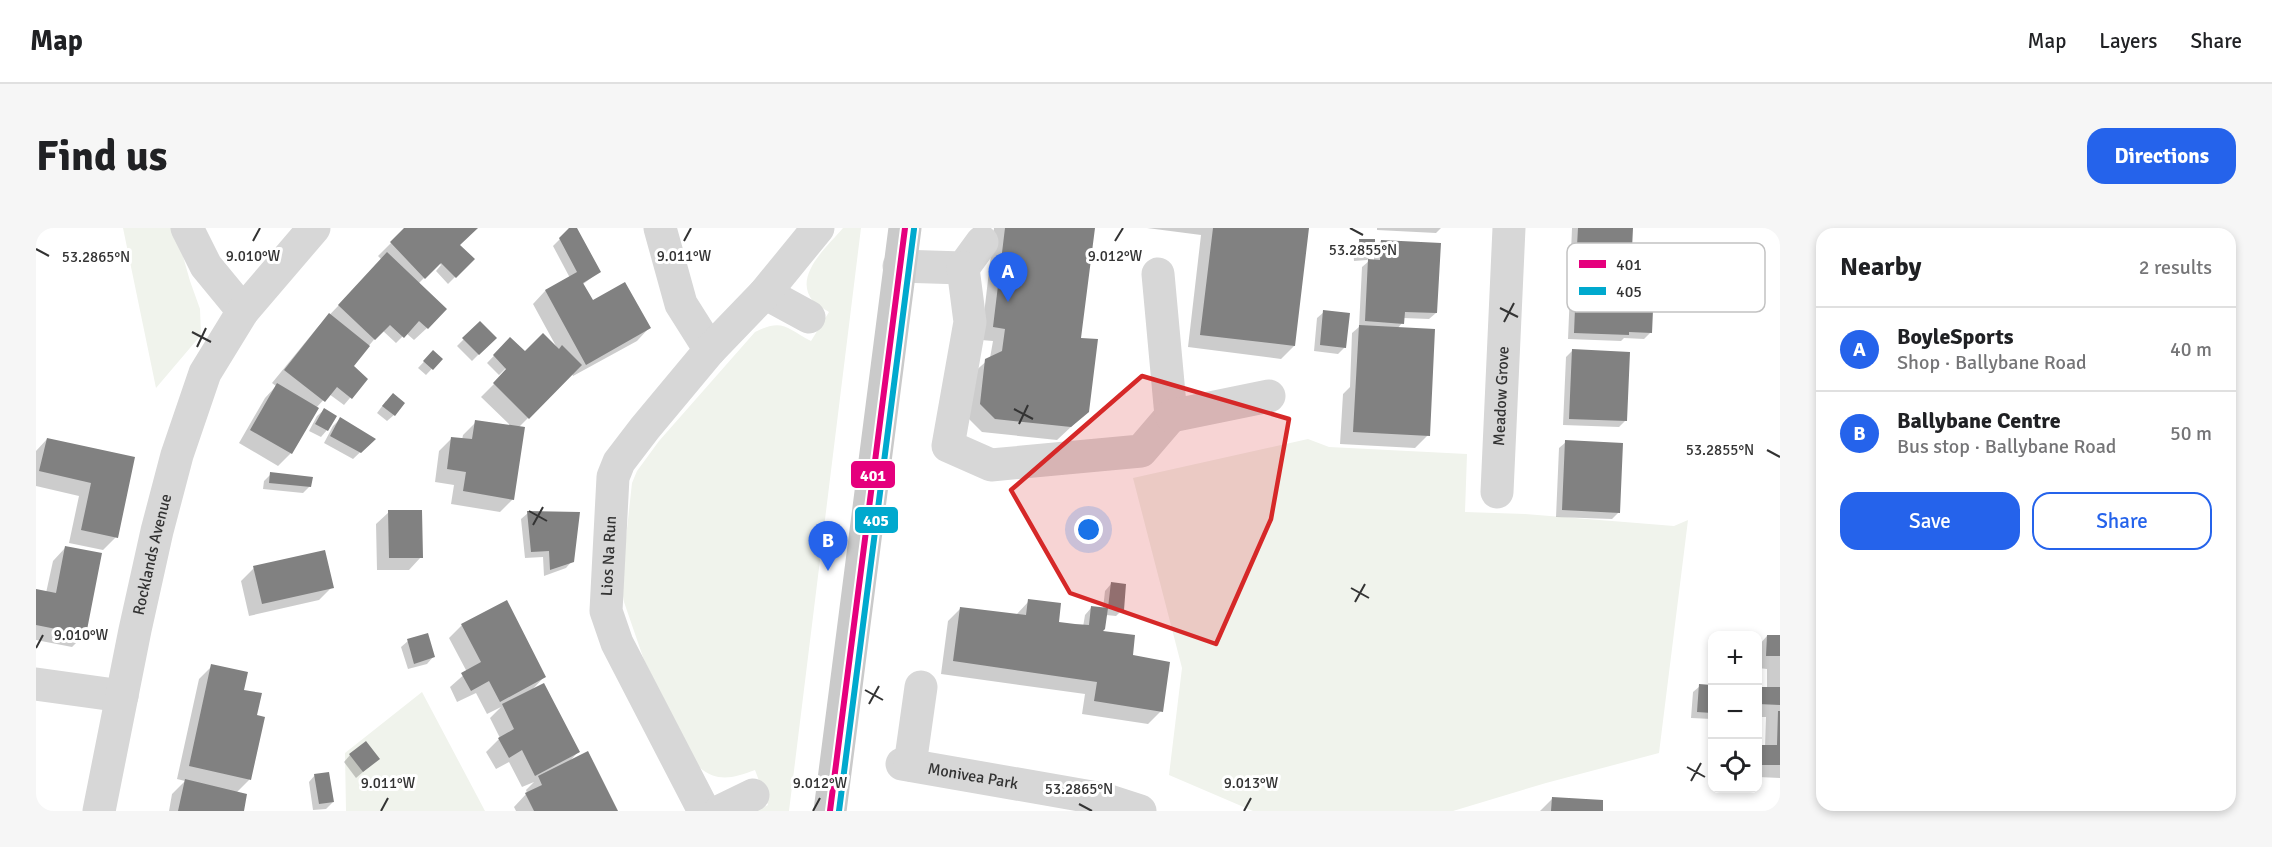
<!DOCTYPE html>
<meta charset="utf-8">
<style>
body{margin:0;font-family:Signika,sans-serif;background:#f6f6f6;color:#202124}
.controls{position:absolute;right:18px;bottom:18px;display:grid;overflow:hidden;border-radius:12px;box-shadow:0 3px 9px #0003}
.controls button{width:54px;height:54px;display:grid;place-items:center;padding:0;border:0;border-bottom:2px solid #e0e0e0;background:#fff;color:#202124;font:30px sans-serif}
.you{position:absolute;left:1053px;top:302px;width:21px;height:21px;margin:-15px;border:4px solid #fff;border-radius:50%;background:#1a73e8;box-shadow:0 0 0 9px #1a73e833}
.badge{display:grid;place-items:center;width:39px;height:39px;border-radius:50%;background:#2563eb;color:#fff;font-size:20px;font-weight:700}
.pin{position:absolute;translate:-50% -50px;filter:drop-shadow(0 2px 3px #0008)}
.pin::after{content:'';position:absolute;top:32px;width:21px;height:18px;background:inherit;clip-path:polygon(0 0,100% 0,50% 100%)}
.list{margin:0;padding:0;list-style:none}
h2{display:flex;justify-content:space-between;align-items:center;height:78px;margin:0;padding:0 24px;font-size:26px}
h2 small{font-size:20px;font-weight:400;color:#757577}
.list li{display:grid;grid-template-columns:39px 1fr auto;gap:18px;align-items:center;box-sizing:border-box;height:84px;padding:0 24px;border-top:2px solid #e0e0e0}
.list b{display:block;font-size:22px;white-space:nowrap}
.list p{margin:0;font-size:20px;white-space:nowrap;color:#757577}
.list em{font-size:20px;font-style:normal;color:#757577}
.actions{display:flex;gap:12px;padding:18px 24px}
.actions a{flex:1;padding:14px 0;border:2px solid #2563eb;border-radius:18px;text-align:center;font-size:21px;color:#2563eb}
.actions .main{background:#2563eb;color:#fff}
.icon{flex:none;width:33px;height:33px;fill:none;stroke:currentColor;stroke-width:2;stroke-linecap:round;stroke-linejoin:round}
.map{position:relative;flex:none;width:1744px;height:583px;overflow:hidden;border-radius:18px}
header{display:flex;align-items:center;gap:36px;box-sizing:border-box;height:84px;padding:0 30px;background:#fff;border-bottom:2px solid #e0e0e0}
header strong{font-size:28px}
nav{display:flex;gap:33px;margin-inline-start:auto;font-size:21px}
.intro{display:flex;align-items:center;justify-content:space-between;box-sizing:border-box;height:144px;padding:0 36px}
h1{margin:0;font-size:42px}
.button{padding:15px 27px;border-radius:18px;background:#2563eb;color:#fff;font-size:21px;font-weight:700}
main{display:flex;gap:36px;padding:0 36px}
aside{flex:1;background:#fff;border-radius:18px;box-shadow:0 3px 9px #0003}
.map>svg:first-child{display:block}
.green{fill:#f0f3ec}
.shadow{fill:#0003}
.building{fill:#818181}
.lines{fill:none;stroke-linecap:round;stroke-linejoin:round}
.minor{stroke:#d7d7d7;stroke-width:33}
.major{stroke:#cacaca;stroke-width:33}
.bus-1-casing{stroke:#fff;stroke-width:10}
.bus-2-casing{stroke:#fff;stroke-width:10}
.bus-1{stroke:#e5007d;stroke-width:6}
.bus-2{stroke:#00a9ce;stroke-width:6}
.marked{fill:#d62828;fill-opacity:0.2;stroke:#d62828;stroke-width:4.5;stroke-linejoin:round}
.ticks{fill:none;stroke:#333;stroke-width:2}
.labels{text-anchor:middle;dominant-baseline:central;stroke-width:6;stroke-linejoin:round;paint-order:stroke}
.street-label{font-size:16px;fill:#333;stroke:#fff}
.key{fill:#fff;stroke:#c2c2c2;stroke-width:1.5}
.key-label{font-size:16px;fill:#333}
.ticks-label{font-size:15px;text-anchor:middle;fill:#333;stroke:#fff;stroke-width:6;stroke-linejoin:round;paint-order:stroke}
.line-badge{stroke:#fff;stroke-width:2}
.badge-label{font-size:16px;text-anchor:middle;font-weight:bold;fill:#fff}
</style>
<header>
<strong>Map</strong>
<nav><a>Map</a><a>Layers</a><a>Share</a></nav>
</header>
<div class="intro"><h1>Find us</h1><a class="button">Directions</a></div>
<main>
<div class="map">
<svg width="1744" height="583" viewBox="0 0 1744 583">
<rect width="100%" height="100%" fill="#fff"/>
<!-- green -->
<path class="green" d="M87,0h52l15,53 10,28 1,26 -45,53z
M807,0h18l-72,583h-33l12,-6 -13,-35c-22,8 -37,13 -56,-3l-55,-107 -20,-58 -3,-18 11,-101 5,-12 22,-30 96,-109c28,-14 31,-4 56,9l18,-29c-5,-3 -12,-7 -16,-11 -21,-25 15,-55 30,-73z
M1272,211l21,8 138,7 -2,58 60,2 149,12 14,-6 -29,233 -113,30 -93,28h-200l-84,-36 13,-107 -49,-190z
M386,464l63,119h-139l-1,-58z"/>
<!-- shadow -->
<path class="shadow" d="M370,0h70l-17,17 14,14 -25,25 -12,-13 5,-6 -2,-2 -21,21 9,44 -13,12 -8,-7 -10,10 -14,-13 -30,36 14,13 -22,26 -15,-11 -13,14 -25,45 -13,13 -39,-23 26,-45 11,-12 -4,-3 45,-55 65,-68 -4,-4z
M535,0h4l24,44 -17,13 10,17 57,26 -12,13 -64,35 -1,-2 -54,54 -5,71 -13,13 -49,-8 3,-19 -19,-3 4,-31 13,-13 10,2 1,-5 13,-13 36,5 -31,-30 62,-62 14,13 -24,-44 12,-13 25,-13 -17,-32z
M958,0h99l-14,112 8,72 -30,28 -75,-8 -14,-14 4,-44 18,-16 3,-17 -12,-1z
M1111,0h161l-14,118 -13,13 -93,-12 13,-112z
M1341,0h64l-5,5 -59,-3z
M1536,0h59l-1,20 -6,7 -53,-3z
M1324,13l14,8 7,-8 55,72 -7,6 -26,-1 -1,5 -5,6 31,106 -13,13 -75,-4 3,-50 7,-7 2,-54 7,-6 3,-60 7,-6h5v-8l-7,7 -13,1 -1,-13z
M1542,34l73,70 -7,7 -20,-1 -3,3 -53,-2 3,-71z
M1288,84l21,35 -7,7 -24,-3 3,-33z
M444,95l15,15 -23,23 -15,-15z
M474,111l13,12 -24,24 -12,-12z
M1537,122l52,71 -6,6 -56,-2 3,-68z
M397,124l8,7 -15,16 -8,-7z
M350,173l8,14 -7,6 -10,-8z
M288,182l3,20 -6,7 -12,-6 8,-15z
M304,191l34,20 -21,20 -29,-16 9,-17z
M11,211l86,20 -17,78 -13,13 -34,-7 10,-47 -43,-10v-35z
M1530,214l53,70 -7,7 -56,-2 3,-69z
M235,246l39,12 -7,7 -40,-4 1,-8z
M353,284l32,45 -12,13h-32l-1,-46z
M492,285l44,48 -6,7 -22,8 -1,-19 -18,1 -4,-39z
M29,320l20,86 -13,13 -36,-7v-49l10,2 7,-32z
M218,340l78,19 -13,13 -70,16 -8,-35z
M1075,356l12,25 -7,7 -10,-1 -6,17 31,25 30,54 -13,13 -66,-10 3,-20 -144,-20 7,-53 13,-13 55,7 13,-14 28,22 26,4 2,-12 6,-7 12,1 2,-18z
M426,397l82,52 -12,13 46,62 -9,10 48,49h-101l-2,-4 13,-14 -1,-3 8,-8 -12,5 -13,-25 -13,7 -10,-17 14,-14 -10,-20 11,-11 -14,7 -11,-21 -19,9 -7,-15 17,-15 -18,-34z
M1731,408h13v142l-22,-1v-25l7,-5 1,-30h-8v-28l9,-1v-19l-9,-1v-22z
M372,413l25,16 -6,7 -19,5 -7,-22z
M176,438l30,25 7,89 -13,13 6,18h-73l3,-17 13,-13 -8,-2 22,-100z
M1664,458h12v33l-21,-1 2,-26z
M314,527l28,4 -22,19 -12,-16z
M279,547l18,27 -7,7 -13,1 -4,-28z
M1516,571l49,12h-61z"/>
<!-- building -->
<path class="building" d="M368,0h74l-18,17 15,14 -19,19 -15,-15 -16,16 -35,-37z
M533,0h8l24,44 -18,11 10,17 32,-18 26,46 -65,37 -41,-75 32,-18 -18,-34z
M969,0h90l-14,110 17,1 -9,73 -18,15 -76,-8 -15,-15 5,-45 17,-8 3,-22 -12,-2z
M1177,0h96l-14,118 -95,-11z
M1542,0h55l-1,21 -55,-3z
M1323,11h16v15l-15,1z
M1345,12l60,3 -4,70 -32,-1 -1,12 -39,-3 3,-62 12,1z
M351,24l60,57 -19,20 -9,-8 -15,17 -14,-13 -15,15 -37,-35z
M1541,32l55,3 -2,46 23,1 -1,23 -23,-1v3l-55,-2z
M1287,82l27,3 -4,35 -26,-3z
M293,85l41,33 -16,20 14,13 -16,20 -15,-12 -12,15 -41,-32z
M444,93l17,17 -18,17 -17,-17z
M1323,97l76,4 -5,107 -77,-4z
M507,105l16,16 3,-4 20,20 -53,54 -36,-36 13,-14 -13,-14 17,-18 15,14z
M1536,121l58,3 -3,69 -58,-2z
M397,122l10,9 -10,11 -10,-9z
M241,155l42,25 -27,46 -42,-24z
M357,165l12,10 -10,13 -13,-10z
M288,180l13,8 -9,15 -13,-7z
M304,189l36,22 -15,14 -31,-17z
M439,192l50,7 -11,73 -51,-9 3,-19 -19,-3 4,-32 21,2z
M11,210l88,19 -17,81 -37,-8 10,-47 -52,-12z
M1529,212l58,3 -3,70 -58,-3z
M234,244l43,5 -2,10 -42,-4z
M352,282h34l1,48h-34z
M491,283l53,1 -6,50 -24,8 -1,-19 -18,1z
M29,318l37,7 -16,82 -50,-10v-36l20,4z
M289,322l9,38 -72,16 -9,-38z
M1075,354l15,2 -2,26 -16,-2z
M992,371l33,4 -2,19 16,2 14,1 2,-19 17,2 -3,21 -2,2 32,4 -2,20 37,7 -7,50 -69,-11 3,-19 -144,-21 7,-54 66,8z
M471,372l39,77 -46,25 -11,-21 -18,10 -10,-18 20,-11 -20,-38z
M392,405l7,24 -21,7 -7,-25z
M1731,407h13v21h-14z
M175,436l37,8 -4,18 18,3 -5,22 8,2 -14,63 -62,-14z
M508,455l36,69 -45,24 -13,-26 -13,8 -11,-20 16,-9 -12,-25z
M1663,456l13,1v28l-15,-1z
M1722,459h22v18l-22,-1z
M1742,483h2v54h-19l1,-20h15z
M330,513l14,18 -17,13 -14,-18z
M552,523l30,60h-84l-9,-18 17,-8 -4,-9z
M293,544l5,30 -15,2 -5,-30z
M149,551l62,15 -3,17h-66z
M1516,569l51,3v11h-52z"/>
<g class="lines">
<!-- minor -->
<g class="minor">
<path d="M151,0l19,38 37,45"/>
<path d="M624,0l21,76 29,46"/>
<path d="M863,38l64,2 19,-26"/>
<path d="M927,40l7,54 -22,124 43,19 150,-14 30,-35 -13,-142"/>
<path d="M729,65l44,24"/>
<path d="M1135,188l98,-20"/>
<path id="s1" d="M1461,264l12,-264"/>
<path d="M0,456l86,12"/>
<path id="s2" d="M866,536l201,35 37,12"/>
<path d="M874,537l11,-78"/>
<path id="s3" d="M63,583l36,-181 22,-99 20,-76 28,-82 38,-62 71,-83"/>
<path id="s4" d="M668,583l-87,-168 -11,-32 7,-134 6,-15 26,-34 65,-78 55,-57 53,-65"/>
<path d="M684,583l33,-16"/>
</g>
<!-- major -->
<path class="major" d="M794,583l75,-583"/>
<!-- bus-1 casing -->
<g class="bus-1-casing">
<path id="bus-1" d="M794,583l75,-583"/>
</g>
<!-- bus-2 casing -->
<g class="bus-2-casing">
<path id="bus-2" d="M803,583l75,-582"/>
</g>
<!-- bus-1 -->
<use href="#bus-1" class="bus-1"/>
<!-- bus-2 -->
<use href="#bus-2" class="bus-2"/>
</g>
<!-- marked area -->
<path class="marked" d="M1106,148l147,43 -18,100 -55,125 -146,-51 -59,-103z"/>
<!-- ticks -->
<path class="ticks" d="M1314,0l13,7M217,13l7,-13M648,13l7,-13M1079,13l8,-13M0,21l13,7M1464,80l18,9M1468,94l10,-19M156,104l19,10M161,119l9,-19M978,181l19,10M983,196l9,-19M1731,222l13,7M493,283l18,10M497,297l10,-18M1315,360l18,10M1319,374l10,-18M0,420l7,-13M829,462l18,10M833,476l10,-18M1651,539l18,10M1655,553l10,-18M1043,576l13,7M345,583l7,-13M777,583l7,-13M1208,583l7,-13"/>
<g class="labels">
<!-- street labels -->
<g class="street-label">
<text stroke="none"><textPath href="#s1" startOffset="96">Meadow Grove</textPath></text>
<text stroke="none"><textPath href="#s3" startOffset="262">Rocklands Avenue</textPath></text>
<text stroke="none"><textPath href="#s4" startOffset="278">Lios Na Run</textPath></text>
<text stroke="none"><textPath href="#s2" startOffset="72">Monivea Park</textPath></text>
</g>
</g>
<!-- legend -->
<rect x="1531" y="15" width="198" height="69" rx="9" class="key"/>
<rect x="1543" y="32" width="27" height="8" fill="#e5007d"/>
<rect x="1543" y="59" width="27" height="8" fill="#00a9ce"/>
<g class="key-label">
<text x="1580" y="42">401</text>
<text x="1580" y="69">405</text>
</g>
<g class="ticks-label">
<text x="1327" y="27">53.2855°N</text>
<text x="217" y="33">9.010°W</text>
<text x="648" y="33">9.011°W</text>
<text x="1079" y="33">9.012°W</text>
<text x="60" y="34">53.2865°N</text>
<text x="1684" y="227">53.2855°N</text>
<text x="45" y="412">9.010°W</text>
<text x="352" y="560">9.011°W</text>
<text x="784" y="560">9.012°W</text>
<text x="1215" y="560">9.013°W</text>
<text x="1043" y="566">53.2865°N</text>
</g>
<g class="line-badge">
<rect x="814" y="232" width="46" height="29" rx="6" fill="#e5007d"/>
<rect x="818" y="278" width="45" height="28" rx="6" fill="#00a9ce"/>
</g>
<g class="badge-label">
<text x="837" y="253">401</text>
<text x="840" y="298">405</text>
</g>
</svg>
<div class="controls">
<button>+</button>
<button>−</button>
<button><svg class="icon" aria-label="locate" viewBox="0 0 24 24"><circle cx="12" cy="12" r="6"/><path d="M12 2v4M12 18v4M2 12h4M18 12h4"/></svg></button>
</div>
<div class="you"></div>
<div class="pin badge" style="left:972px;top:74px">A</div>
<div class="pin badge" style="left:792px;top:343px">B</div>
</div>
<aside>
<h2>Nearby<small>2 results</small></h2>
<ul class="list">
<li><span class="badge">A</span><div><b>BoyleSports</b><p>Shop · Ballybane Road</p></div><em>40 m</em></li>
<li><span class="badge">B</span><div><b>Ballybane Centre</b><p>Bus stop · Ballybane Road</p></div><em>50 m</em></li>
</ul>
<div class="actions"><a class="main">Save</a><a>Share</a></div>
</aside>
</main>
